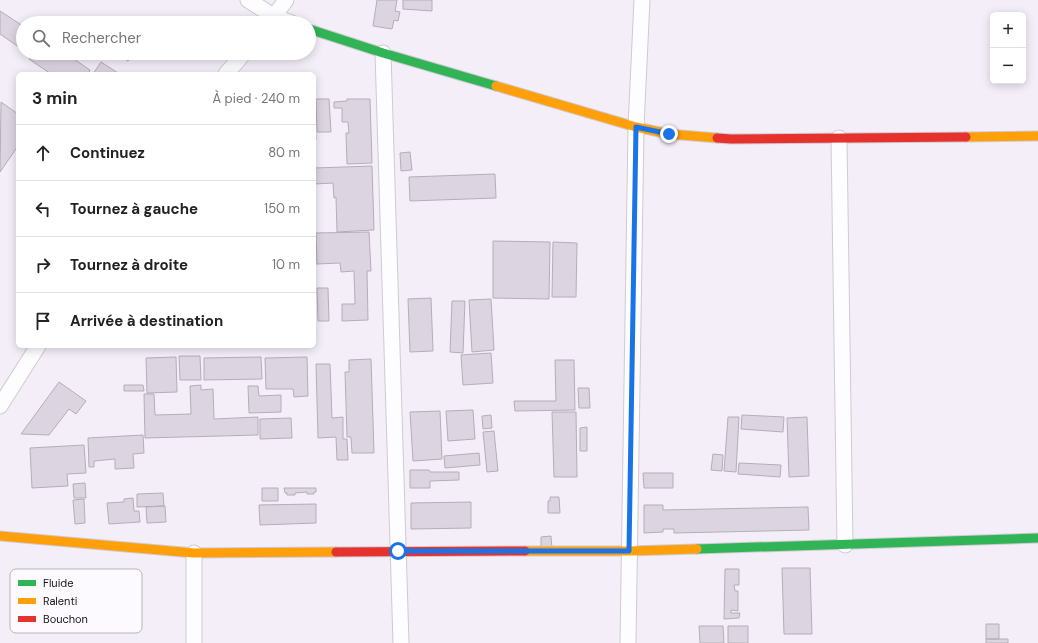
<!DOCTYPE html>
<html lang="fr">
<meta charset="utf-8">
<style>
body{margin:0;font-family:"DM Sans",sans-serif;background:#f2f2f2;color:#222}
.controls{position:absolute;right:12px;top:12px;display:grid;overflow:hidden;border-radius:6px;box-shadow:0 2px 10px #0003}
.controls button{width:36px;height:36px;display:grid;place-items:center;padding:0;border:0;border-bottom:1px solid #e0e0e0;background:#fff;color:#222;font:20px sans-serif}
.stop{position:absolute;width:12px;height:12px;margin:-9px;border:3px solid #1a73e8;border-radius:50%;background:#fff}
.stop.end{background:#1a73e8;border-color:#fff;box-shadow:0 1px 4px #0008}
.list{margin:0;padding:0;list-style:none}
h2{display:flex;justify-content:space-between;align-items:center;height:52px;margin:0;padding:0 16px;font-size:17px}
h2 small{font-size:13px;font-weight:400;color:#767676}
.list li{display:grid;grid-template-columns:26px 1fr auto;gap:12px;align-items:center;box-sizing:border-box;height:56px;padding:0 16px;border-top:1px solid #e0e0e0}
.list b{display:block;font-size:15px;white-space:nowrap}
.list em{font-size:13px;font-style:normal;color:#767676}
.icon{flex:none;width:22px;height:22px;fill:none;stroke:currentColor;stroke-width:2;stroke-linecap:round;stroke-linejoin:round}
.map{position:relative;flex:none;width:1038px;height:643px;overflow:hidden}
.search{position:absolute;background:#fff;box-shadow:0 2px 10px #0003;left:16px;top:16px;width:300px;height:44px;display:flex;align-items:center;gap:10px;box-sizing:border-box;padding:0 14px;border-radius:22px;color:#767676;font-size:15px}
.panel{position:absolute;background:#fff;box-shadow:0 2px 10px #0003;left:16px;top:72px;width:300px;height:276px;border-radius:6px}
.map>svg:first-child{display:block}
.building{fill:#dcd5e1;stroke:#b3aeb7}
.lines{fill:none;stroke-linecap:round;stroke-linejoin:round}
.street-casing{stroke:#cfcad3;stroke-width:17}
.fast-casing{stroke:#cfcad3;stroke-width:11}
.slow-casing{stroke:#cfcad3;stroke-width:11}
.jam-casing{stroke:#cfcad3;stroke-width:11}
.street{stroke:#fdfcfe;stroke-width:15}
.fast{stroke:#30b455;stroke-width:9}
.slow{stroke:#ff9f0a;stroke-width:9}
.jam{stroke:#e5322d;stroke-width:9}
.route{stroke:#1a73e8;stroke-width:5}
.key{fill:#fdfaff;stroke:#b8b4ba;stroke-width:1}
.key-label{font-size:11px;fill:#16121a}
</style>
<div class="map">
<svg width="1038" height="643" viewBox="0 0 1038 643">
<rect width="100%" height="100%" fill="#f3eef8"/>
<!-- building -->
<path class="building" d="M377,0h20l-2,11 5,1 -2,9 -4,-1 -2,9 -19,-3z
M403,0h29v11l-29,-2z
M0,11l23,15v24l-23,-16z
M33,53h32l25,17 -2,4h-37l-22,-15z
M116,53h17l-5,8z
M101,62l17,11v1h-25z
M316,99h13l2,33h-14z
M347,99h23l2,64 -25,1 -1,-31h3l-1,-11h-6v-14h-8v-6l13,-1z
M1,102l17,12v32l-18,26z
M314,120h1l1,20h-2z
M410,152l2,18 -11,1 -1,-18z
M372,166l2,64 -37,2 -1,-35 -2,1 -1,-15 -19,1v-16z
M495,174l1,24 -86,3 -1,-24z
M369,232l2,39h-4l1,49 -26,1v-17h13l-1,-33 -13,1 -1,-9 -23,1 -1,-31z
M314,234h1l1,31h-2z
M493,241l57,1 -1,57 -56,-1z
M553,242l24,1 -1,54h-24z
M317,288h11l1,33h-11z
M431,298l2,53 -23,1 -2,-53z
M491,299l3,51 -22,2 -3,-52z
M452,301h13l-2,52 -13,-1z
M491,353l2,30 -30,2 -2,-30z
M179,356h21l1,24h-21z
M176,357l1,35 -30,1 -1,-35z
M261,357l1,22 -58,1v-22z
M307,357l1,39 -14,1 -1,-8h-27l-1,-31z
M371,359l3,94h-22l-1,-16h-4l-2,-65h4v-12z
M555,360h19l1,50 -60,1 -1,-10h42z
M316,364h14l2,54 11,-1v22h4l1,21h-11l-1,-23 -18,1z
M59,382l27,19 -10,13 -7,-5 -20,26 -28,-1z
M124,385h19l1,6h-20z
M201,385v5l12,-1 1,30 44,-2v18l-113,3 -1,-44h10l1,21 36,-1 -1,-28z
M248,386h10l1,10 22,-1v17l-32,1z
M578,388h11l1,20h-11z
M473,410l2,29 -27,2 -2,-30z
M440,411l2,48 -29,2 -3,-49z
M552,412h24l1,65h-23z
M491,415l1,13 -9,1 -1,-13z
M742,415l42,2 -1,15 -42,-3z
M728,417h11l-3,55 -12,-1z
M807,417l2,59 -20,1 -2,-59z
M291,418l1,20 -32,1v-20z
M587,427v24h-7v-23z
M494,431l4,40 -11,1 -4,-40z
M143,435l1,18 -11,1 1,14 -19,1v-10l-21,2v6h-5l-1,-29z
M84,445l2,28 -19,1 1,12 -36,2 -2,-40z
M479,453l1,12 -35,3 -1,-12z
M713,454l10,1 -1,16 -11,-1z
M739,463l42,2 -1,12 -42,-3z
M410,470h19l1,2h29v8l-29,1v7h-20z
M643,473h30v15h-29z
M85,483l1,15h-12l-1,-14z
M262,488h16v13h-16z
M284,488h32v4h-2v2h-7v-2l-12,1v2h-8v-2h-2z
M163,493l1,13 -27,1v-13z
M550,497h9l1,16h-12v-12h2z
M133,498l1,13h5l1,11 -31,2 -2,-21 17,-1v-3z
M84,499l1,24 -10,1 -2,-24z
M471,502v26l-60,1v-26z
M316,504v19l-56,2 -1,-20z
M644,505h19v5l145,-3 1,23 -135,3v-4h-11v3l-19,1z
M165,506l1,16 -19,1 -1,-16z
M551,536l1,13h-11v-12z
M782,568h28l2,66h-28z
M725,569h14v16h-5l1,6h3v20l-7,-1v3h9l-1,5 -15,1z
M986,624h13v15h-13z
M699,626h24l1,17h-24z
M728,626h20v17h-20z
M986,639h22v4h-22z"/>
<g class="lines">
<!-- street casing -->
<g class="street-casing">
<path id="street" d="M248,0l27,17 17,6
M269,23l17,-23
M383,53l18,590
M226,74l18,-21
M839,138l6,407
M0,406l38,-60
M194,553v90
M628,643l8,-516 6,-127"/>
</g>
<!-- fast casing -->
<g class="fast-casing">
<path id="fast" d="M309,29l74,24 113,33
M697,549l341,-11"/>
</g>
<!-- slow casing -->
<g class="slow-casing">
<path id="slow" d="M496,86l140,41 33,7 48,4
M966,137l72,-1
M0,536l194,17 142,-1
M525,551h104l68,-2"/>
</g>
<!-- jam casing -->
<g class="jam-casing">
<path id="jam" d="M717,138l14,1 235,-2
M336,552l189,-1"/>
</g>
<!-- street -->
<use href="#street" class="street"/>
<!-- fast -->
<use href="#fast" class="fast"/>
<!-- slow -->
<use href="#slow" class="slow"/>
<!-- jam -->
<use href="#jam" class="jam"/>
</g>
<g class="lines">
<!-- route -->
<path class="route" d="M398,551h231l7,-424 33,7"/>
</g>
<!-- legend -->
<rect x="10" y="569" width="132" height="64" rx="6" class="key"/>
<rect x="18" y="580" width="18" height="6" fill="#30b455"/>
<rect x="18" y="598" width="18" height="6" fill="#ff9f0a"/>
<rect x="18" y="616" width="18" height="6" fill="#e5322d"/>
<g class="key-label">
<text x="43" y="587">Fluide</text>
<text x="43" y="605">Ralenti</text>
<text x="43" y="623">Bouchon</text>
</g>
</svg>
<div class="controls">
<button>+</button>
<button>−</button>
</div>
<div class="stop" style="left:398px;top:551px"></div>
<div class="stop end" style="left:669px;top:134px"></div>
<div class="search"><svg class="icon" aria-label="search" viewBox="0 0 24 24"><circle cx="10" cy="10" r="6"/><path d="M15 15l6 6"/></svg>Rechercher</div>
<section class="panel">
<h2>3 min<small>À pied · 240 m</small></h2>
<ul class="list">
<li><svg class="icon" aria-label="ahead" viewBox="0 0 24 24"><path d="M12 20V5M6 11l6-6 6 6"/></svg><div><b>Continuez</b></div><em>80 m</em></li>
<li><svg class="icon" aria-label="left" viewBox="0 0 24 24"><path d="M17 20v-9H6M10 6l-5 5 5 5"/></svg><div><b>Tournez à gauche</b></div><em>150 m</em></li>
<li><svg class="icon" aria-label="right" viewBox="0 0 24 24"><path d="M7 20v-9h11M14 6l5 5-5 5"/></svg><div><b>Tournez à droite</b></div><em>10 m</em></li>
<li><svg class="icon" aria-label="arrive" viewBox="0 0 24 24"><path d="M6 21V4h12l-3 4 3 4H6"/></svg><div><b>Arrivée à destination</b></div></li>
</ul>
</section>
</div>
